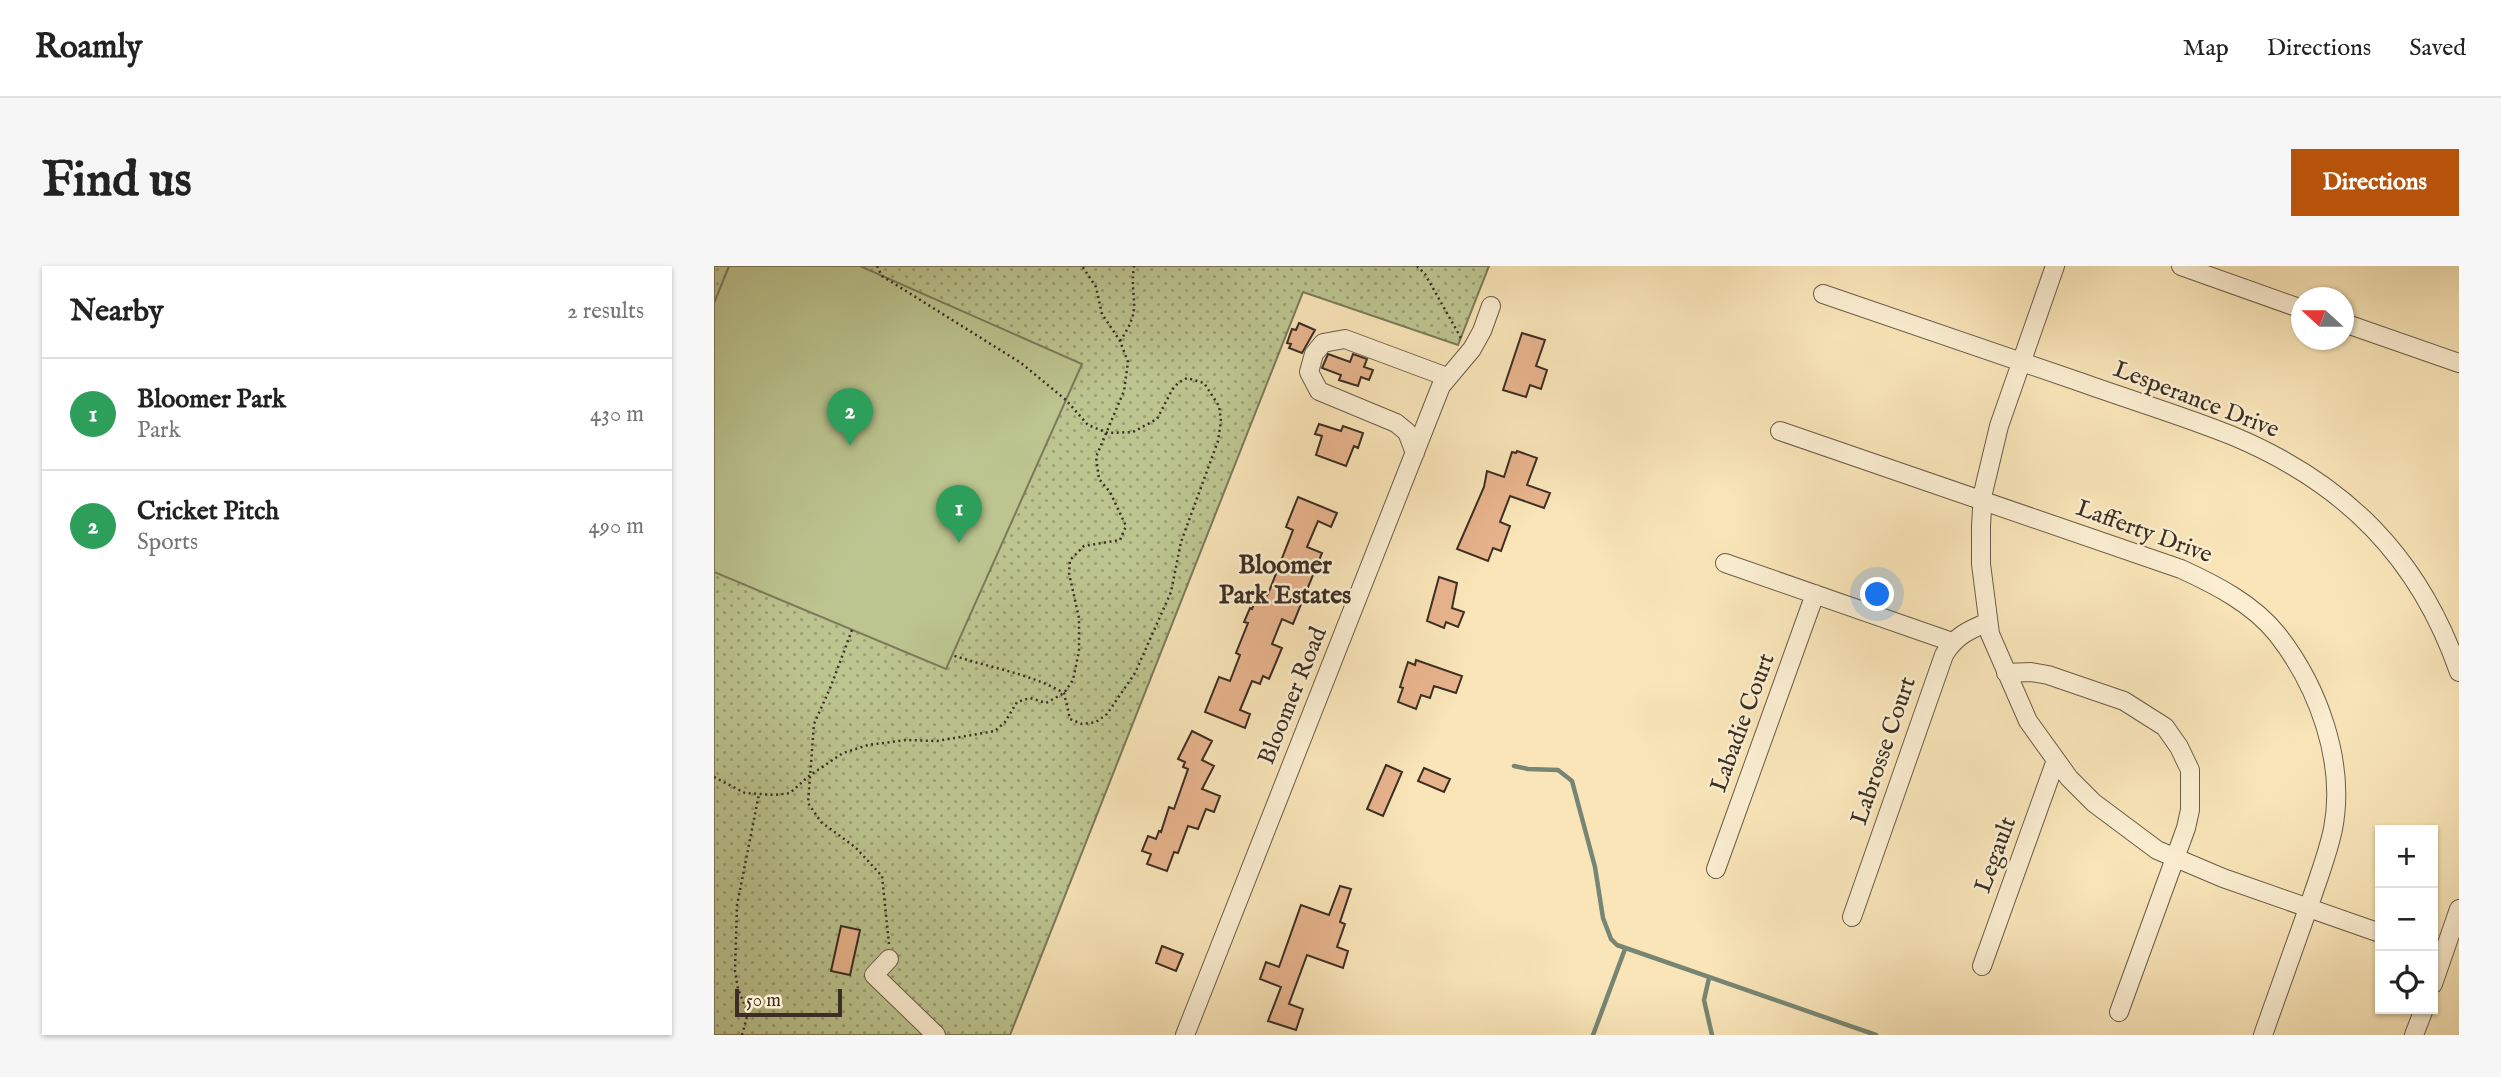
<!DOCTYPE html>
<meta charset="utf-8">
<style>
body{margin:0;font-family:"IM FELL English",serif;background:#f6f6f6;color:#222}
.controls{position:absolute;right:21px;bottom:21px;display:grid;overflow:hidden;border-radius:0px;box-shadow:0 2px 5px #0004}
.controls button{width:63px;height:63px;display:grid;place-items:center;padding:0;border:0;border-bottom:2px solid #e0e0e0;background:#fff;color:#222;font:35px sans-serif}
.compass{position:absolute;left:1577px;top:21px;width:63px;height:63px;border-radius:50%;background:#fff;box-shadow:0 2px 5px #0004;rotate:291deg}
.scale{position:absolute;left:21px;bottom:18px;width:107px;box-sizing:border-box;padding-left:7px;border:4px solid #3b2e24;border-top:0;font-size:19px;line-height:24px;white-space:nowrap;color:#3b2e24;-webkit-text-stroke:5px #fbeed1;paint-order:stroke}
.you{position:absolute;left:1164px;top:329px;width:24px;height:24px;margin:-18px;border:5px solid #fff;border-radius:50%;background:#1a73e8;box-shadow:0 0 0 10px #1a73e833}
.badge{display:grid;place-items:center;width:46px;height:46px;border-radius:50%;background:#b45309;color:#fff;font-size:23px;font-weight:700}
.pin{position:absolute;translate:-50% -58px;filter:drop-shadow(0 2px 4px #0008)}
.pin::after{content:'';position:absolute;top:37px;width:24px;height:21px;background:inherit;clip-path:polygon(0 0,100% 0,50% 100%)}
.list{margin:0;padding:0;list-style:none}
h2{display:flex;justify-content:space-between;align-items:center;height:91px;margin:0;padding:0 28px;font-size:30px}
h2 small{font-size:23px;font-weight:400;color:#767676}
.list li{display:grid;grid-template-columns:46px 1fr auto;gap:21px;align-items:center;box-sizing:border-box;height:112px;padding:0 28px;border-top:2px solid #e0e0e0}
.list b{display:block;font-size:26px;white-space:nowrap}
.list p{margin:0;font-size:23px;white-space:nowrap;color:#767676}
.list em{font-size:23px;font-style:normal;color:#767676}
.icon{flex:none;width:38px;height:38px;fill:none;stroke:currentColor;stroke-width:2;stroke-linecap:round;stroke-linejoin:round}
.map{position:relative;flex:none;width:1745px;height:769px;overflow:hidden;border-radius:0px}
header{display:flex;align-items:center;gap:42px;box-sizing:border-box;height:98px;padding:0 35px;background:#fff;border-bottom:2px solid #e0e0e0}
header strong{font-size:33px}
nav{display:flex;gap:38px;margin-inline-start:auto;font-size:24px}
.intro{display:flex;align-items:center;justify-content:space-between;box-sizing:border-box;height:168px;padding:0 42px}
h1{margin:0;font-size:49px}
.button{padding:18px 32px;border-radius:0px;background:#b45309;color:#fff;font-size:24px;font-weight:700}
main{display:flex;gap:42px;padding:0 42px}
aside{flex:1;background:#fff;border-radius:0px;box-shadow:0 2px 5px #0004}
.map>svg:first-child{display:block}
.park{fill:url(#park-dots);stroke:#7c7a5a;stroke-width:2}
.pitch{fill:#bcc590;stroke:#7c7a5a;stroke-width:2}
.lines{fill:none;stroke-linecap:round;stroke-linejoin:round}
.stream{stroke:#778674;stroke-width:4.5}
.building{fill:#e8b48d;stroke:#3b2e24;stroke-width:2}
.minor-casing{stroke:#6a5c49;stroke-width:20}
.path{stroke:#3b2e24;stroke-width:2.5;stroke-dasharray:2 3.5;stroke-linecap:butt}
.minor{stroke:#fbeed1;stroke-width:18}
.labels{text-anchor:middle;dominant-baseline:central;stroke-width:5;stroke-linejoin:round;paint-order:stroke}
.street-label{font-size:24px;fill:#3b2e24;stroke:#fbeed1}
.neighbourhood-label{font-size:26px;font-weight:bold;fill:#3b2e24;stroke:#fbeed1}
</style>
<header>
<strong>Roamly</strong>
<nav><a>Map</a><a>Directions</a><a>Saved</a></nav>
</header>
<div class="intro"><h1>Find us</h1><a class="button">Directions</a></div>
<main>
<aside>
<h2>Nearby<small>2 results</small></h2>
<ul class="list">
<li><span class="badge" style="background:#2e9e5b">1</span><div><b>Bloomer Park</b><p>Park</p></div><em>430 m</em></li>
<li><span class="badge" style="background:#2e9e5b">2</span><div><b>Cricket Pitch</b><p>Sports</p></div><em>490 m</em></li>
</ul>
</aside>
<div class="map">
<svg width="1745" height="769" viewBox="0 0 1745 769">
<defs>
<pattern id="park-dots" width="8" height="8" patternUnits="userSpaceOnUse" patternTransform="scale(1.75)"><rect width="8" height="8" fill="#bcc590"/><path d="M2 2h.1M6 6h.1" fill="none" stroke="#9aa075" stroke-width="1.8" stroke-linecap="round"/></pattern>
</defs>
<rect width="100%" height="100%" fill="#f9e5b8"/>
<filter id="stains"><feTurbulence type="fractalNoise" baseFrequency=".00286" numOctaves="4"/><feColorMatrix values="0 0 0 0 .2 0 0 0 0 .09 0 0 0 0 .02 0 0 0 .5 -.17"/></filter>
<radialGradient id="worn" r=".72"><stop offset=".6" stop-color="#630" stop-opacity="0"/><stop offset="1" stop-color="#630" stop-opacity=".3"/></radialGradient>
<!-- park -->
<path class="park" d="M0,0h775l-31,79 -155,-53 -293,743h-296z"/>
<!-- pitch -->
<path class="pitch" d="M15,0h131l222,98 -136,305 -232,-97v-269z"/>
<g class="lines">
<!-- stream -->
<path class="stream" d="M800,500l14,3 30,1 14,11 23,86 8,51 8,21 6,6 259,90
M995,712l-5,22 8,35
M879,769l32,-86"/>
</g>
<!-- building -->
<path class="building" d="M585,57l16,7 -13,23 -13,-5 2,-4 -4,-1 5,-14 4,1z
M808,67l23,7 -9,26 11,4 -6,19 -11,-4 -4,12 -23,-7z
M614,88l22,8 3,-8 14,5 -3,8 9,3 -4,10 -8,-3 -3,9 -19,-6 2,-5 -19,-7z
M605,158l22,7 2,-5 20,7 -5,15 -4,-2 -8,20 -30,-11 6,-19 -7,-2z
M803,185l20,7 -10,27 23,8 -6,15 -34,-12 -10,26 10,4 -9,25 -8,-3 -5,13 -31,-12 27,-62 3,-16 17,6 8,-25 4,1z
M584,231l39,16 -6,14 -13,-6 -11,26 15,6 -29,71 -11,-5 -10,25 10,4 -13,31 -6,-3 -3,8 -8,-3 -12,29 10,4 -5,14 -40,-16 14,-35 11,4 10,-26 -4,-2 12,-30 -4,-1 6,-14 2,1 5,-13 7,3 4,-5 25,-64 -7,-3z
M725,311l18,6 -5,25 12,4 -6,15 -12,-5 -2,6 -17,-7z
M702,394l46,16 -6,17 -22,-7 -4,12 -9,-3 -5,14 -18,-7 5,-14 -3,-1 8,-25 7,3z
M478,465l20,10 -10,19 12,6 -12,23 18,7 -6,16 -8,-3 -8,20 -10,-3 -10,27 -4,-1 -7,19 -20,-7 4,-10 -9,-3 6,-15 8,3 3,-8 2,1 8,-25 5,2 14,-40 -5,-2 2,-5 -7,-3z
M672,499l16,7 -19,44 -16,-7z
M710,502l26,11 -6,13 -26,-11z
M626,620l11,3 -11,33 5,2 -8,23 11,4 -5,17 -36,-13 -18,49 14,5 -7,21 -28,-9 13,-34 -21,-8 6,-17 13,5 22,-62 28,10z
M127,660l19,4 -10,45 -19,-4z
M448,680l21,8 -7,17 -20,-8z"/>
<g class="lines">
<!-- minor casing -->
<g class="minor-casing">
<path id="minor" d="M1341,0l-56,160 -16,67 -2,33v38l9,70 38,87 41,57 25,25 63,47 66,28 157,55
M1467,0l121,43
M1109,28c87,30 174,60 260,89 50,18 101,33 150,53 112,47 186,121 226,236
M1630,57l115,40
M1066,165l401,138c35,16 72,35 96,65 41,52 69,128 56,195 -5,24 -14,47 -22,71 -16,45 -32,90 -48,135
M701,187l-8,-21 -11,-9 -77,-32 -10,-19 5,-18 9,-11 22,-4 102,38
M1011,297l227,79
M1292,407l25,-1 17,3 76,26 41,26 14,20 11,23v40l-4,18 -67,184
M1002,603l99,-275
M1138,651l92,-262c11,-19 25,-25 44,-33
M175,693l-15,16 62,60
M1268,700l74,-206
M1719,718l26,-75
M471,769l256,-649 31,-37 10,-18 9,-25
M1700,769l10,-26"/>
</g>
<!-- path -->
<path class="path" d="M163,0l5,10 139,87 45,37 22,25 20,8 25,-1 24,-13 15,-29 6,-7 9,-5 17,5 15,23 2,15 -3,20 -37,101 -10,50 -36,81 -28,41 -11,8 -14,2 -12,-5 -6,-26c-35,-20 -74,-25 -112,-38
M703,0l8,8 36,64
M406,75c24,-35 9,-39 14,-75
M138,364l-21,56 -17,38 -6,79 13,19 34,25 27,29 7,68
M0,511l31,16 30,2 15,-2 19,-17 34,-23 25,-8 38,-5 31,1 58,-10 10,-9 12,-20 13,-4 16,5 18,-10 9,-13 6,-29v-33l-10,-45 1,-13 14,-14 36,-6 6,-14 -16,-34 -11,-13 -3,-22 28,-66 4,-29 -8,-21 -18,-27 -6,-27 -14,-21
M28,769l6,-22 -10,-24 -3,-18 2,-66 22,-111"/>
<!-- minor -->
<use href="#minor" class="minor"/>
</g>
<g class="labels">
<!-- street labels -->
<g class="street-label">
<text transform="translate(1482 134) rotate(21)">Lesperance Drive</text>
<text transform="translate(1430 266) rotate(20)">Lafferty Drive</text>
<text transform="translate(579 430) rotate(-68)">Bloomer Road</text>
<text transform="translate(1029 457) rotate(-70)">Labadie Court</text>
<text transform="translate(1170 485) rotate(-71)">Labrosse Court</text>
<text transform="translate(1282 589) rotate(-70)">Legault</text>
</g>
<!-- neighbourhood labels -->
<g class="neighbourhood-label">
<text x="571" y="299">Bloomer<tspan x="571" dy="30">Park Estates</tspan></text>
</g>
</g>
<rect width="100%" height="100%" filter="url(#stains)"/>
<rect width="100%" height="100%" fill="url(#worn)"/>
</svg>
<div class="controls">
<button>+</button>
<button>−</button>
<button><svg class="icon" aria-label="locate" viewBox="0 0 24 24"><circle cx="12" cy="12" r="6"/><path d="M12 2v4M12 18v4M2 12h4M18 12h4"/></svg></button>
</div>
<svg class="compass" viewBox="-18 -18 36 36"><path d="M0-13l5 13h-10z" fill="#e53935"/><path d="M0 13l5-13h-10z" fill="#767676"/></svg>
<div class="scale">50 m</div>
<div class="you"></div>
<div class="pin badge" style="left:245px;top:277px;background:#2e9e5b">1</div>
<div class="pin badge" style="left:136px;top:180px;background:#2e9e5b">2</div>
</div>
</main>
